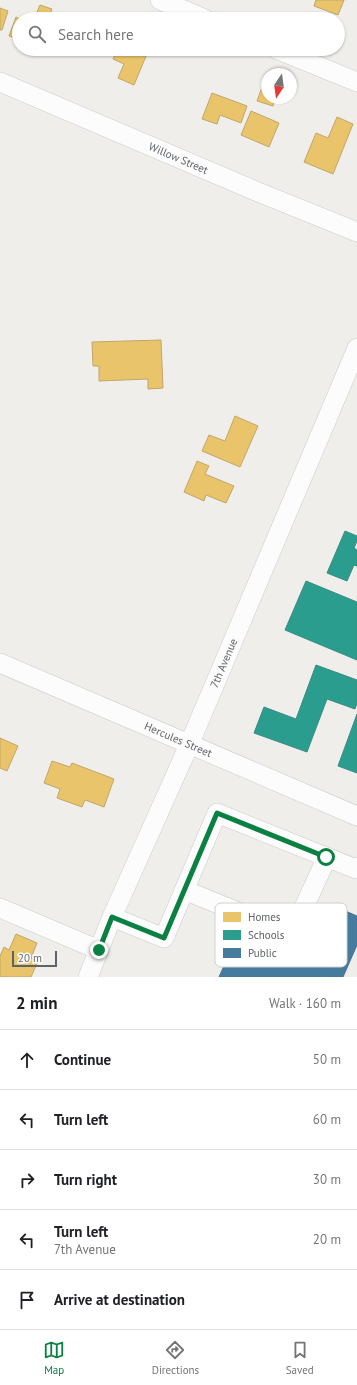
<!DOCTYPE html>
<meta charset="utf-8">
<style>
body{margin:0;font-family:"PT Sans",sans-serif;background:#f2f2f2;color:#202124}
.compass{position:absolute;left:261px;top:68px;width:36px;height:36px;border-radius:50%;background:#fff;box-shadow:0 1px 3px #0004;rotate:193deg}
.scale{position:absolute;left:12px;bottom:10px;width:45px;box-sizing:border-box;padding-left:4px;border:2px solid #5f6368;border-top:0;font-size:11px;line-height:14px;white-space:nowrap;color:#5f6368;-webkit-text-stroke:3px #fff;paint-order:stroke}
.stop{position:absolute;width:12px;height:12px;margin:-9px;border:3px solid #0b8043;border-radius:50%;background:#fff}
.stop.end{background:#0b8043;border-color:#fff;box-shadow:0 1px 4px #0008}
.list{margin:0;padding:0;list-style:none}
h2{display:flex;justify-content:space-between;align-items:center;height:52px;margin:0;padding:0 16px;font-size:17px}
h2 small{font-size:13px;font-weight:400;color:#757577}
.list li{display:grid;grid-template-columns:26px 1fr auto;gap:12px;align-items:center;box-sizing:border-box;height:60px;padding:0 16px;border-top:1px solid #e0e0e0}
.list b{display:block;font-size:15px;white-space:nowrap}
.list p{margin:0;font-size:13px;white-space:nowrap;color:#757577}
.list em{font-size:13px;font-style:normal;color:#757577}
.icon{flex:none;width:22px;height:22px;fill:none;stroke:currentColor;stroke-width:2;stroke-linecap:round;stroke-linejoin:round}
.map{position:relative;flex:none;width:357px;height:977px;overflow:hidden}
.search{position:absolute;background:#fff;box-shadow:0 1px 3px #0004;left:12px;right:12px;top:12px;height:44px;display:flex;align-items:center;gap:10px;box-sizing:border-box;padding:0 14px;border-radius:22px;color:#757577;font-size:15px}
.sheet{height:352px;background:#fff}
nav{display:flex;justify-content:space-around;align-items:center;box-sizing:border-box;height:56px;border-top:1px solid #e0e0e0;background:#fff;font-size:11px;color:#757577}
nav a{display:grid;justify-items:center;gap:2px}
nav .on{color:#0b8043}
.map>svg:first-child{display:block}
.homes{fill:#e9c46a;stroke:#c0a769}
.schools{fill:#2a9d8f;stroke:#3a8c83}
.public{fill:#457b9d;stroke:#4d748d}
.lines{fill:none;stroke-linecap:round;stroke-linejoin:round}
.minor-casing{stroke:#cbcccc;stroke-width:20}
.minor{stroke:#fdfcfc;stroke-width:19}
.route{stroke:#0b8043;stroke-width:5}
.labels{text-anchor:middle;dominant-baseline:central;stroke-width:4;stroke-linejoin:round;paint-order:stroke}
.street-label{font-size:11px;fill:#5f6368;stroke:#fff}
.key{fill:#fff;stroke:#cfd0d2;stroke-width:1}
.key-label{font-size:11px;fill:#5f6368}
</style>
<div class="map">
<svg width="357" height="977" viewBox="0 0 357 977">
<rect width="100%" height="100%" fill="#efeeea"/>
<!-- homes -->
<path class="homes" d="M316,0h28l-6,15 -24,-9z
M40,5l12,4 -4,10h-14z
M0,8l8,3 -6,19h-2z
M16,17l4,2 -1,20 -10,-3z
M118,49h31l-15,36 -16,-7 6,-14 -11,-5z
M262,87l5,2v9h9l-3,8 -16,-5z
M212,93l35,13 -6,17 -21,-8 -3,9 -15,-5z
M251,111l28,12 -10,24 -28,-12z
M337,117l16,7 -20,50 -29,-12 12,-29 12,5z
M161,340l2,48 -15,1v-10l-49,2v-15h-6l-1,-24z
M235,416l23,10 -18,41 -38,-16 7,-16 16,6z
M197,461l12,5 -4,8 29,12 -8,17 -20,-8 -2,6 -20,-9z
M0,738l18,8 -11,25 -7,-3z
M52,761l18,6 2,-4 42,16 -10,28 -19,-7 -3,7 -25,-9 3,-9 -16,-6z
M16,934l21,9 -6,15 7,3 -7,16h-31v-21l4,-9 5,3z"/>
<!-- schools -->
<path class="schools" d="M345,531l12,5v5l-3,7 3,2v16l-3,-1 -7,16 -20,-8z
M306,581l51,21v58l-72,-30z
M316,665l41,15v23l-2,6 -28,-10 -20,53 -53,-19 10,-26 32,12z
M357,714v59l-19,-7z"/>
<!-- public -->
<path class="public" d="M329,904l28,12v29l-14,32h-124l16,-36 39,17 5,-12 22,-10 12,5z"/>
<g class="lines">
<!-- minor casing -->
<g class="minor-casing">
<g id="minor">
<path d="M160,0l45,19"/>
<path d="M276,49l81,33"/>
<path id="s1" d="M0,82l258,110 99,40"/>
<path id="s2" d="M0,663l357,153"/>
<path d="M184,890l89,36c13,0 18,0 27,-10l27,-59"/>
<path d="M0,908l99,42"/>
<path d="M112,917l52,21 53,-125 139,56 1,-2"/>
<path id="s3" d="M88,977l24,-60 77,-172 168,-397"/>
</g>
</g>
<!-- minor -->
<use href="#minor" class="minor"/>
</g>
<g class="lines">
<!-- route -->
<path class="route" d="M99,950l13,-33 52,21 53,-125 109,44"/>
</g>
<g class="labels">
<!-- street labels -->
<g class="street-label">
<text stroke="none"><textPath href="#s1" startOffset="194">Willow Street</textPath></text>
<text stroke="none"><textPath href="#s3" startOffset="342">7th Avenue</textPath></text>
<text stroke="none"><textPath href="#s2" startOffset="194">Hercules Street</textPath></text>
</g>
</g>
<!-- legend -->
<rect x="215" y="903" width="132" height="64" rx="6" class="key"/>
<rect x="223" y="912" width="18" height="10" fill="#e9c46a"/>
<rect x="223" y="930" width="18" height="10" fill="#2a9d8f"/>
<rect x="223" y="948" width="18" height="10" fill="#457b9d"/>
<g class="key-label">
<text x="248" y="921">Homes</text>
<text x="248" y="939">Schools</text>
<text x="248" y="957">Public</text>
</g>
</svg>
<svg class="compass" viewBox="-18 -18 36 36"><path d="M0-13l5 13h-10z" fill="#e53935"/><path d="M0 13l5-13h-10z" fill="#757577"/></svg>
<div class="scale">20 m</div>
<div class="stop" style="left:326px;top:857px"></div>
<div class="stop end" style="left:99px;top:950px"></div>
<div class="search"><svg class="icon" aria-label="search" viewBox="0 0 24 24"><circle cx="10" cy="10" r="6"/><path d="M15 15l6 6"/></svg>Search here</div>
</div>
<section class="sheet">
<h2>2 min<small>Walk · 160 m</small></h2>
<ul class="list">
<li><svg class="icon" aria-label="ahead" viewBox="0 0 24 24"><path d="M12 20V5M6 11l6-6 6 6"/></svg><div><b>Continue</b></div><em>50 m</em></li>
<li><svg class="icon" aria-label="left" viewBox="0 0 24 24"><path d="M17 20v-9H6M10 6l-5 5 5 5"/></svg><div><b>Turn left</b></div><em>60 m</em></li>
<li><svg class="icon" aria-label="right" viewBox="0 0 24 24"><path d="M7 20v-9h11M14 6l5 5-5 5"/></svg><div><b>Turn right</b></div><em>30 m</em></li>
<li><svg class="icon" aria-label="left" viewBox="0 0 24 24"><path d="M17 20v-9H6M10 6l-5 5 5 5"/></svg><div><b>Turn left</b><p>7th Avenue</p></div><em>20 m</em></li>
<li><svg class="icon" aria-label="arrive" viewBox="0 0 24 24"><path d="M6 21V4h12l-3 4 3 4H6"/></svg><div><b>Arrive at destination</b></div></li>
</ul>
</section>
<nav>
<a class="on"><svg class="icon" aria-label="map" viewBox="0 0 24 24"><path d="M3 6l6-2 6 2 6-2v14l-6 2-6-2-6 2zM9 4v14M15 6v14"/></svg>Map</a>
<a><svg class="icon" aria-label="directions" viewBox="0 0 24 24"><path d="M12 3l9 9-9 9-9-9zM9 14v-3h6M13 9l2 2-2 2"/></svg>Directions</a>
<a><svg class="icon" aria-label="saved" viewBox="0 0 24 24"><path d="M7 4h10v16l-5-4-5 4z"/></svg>Saved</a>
</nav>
